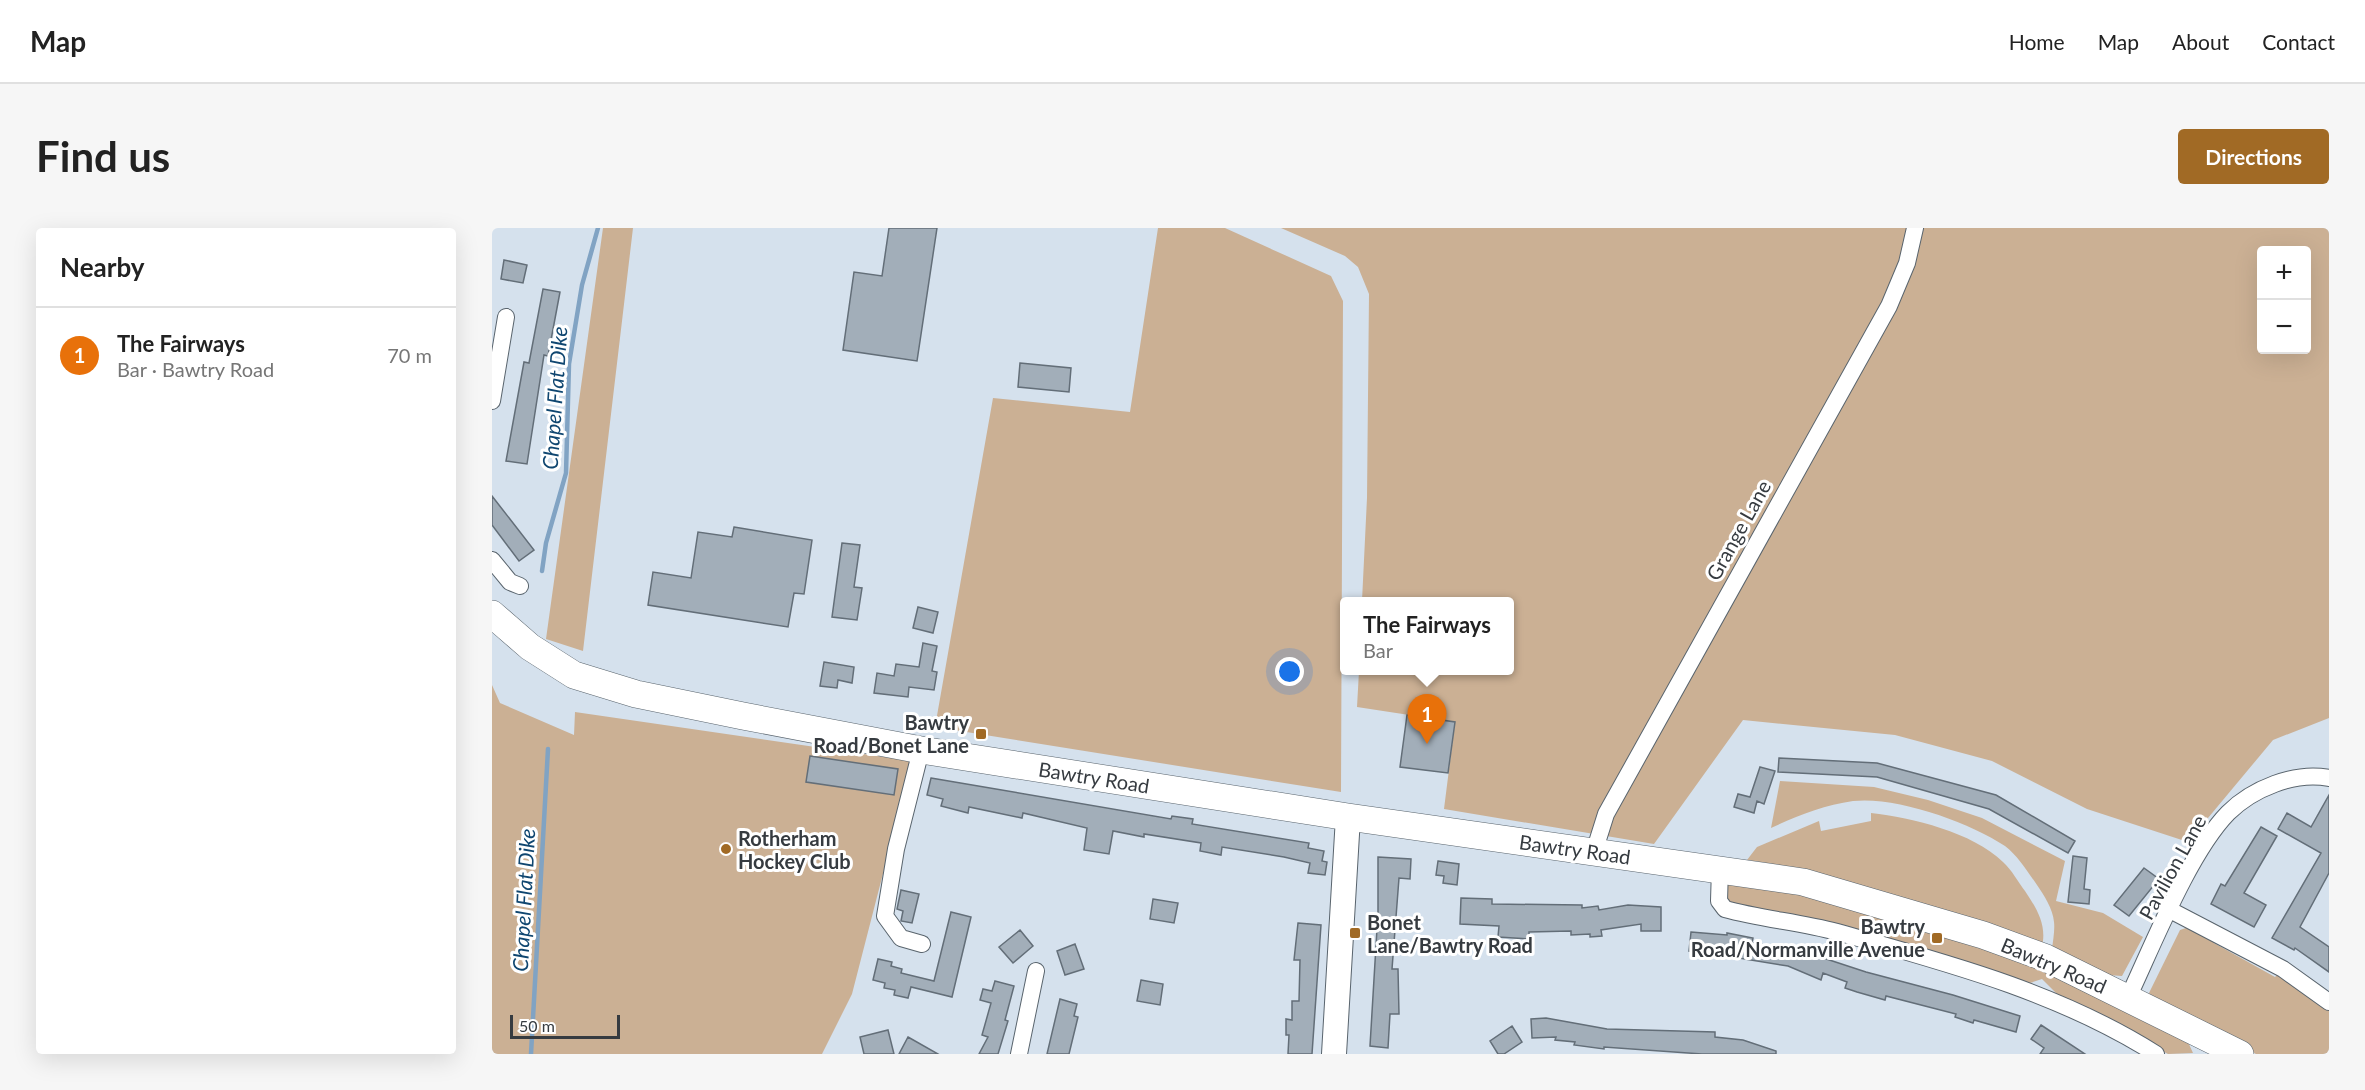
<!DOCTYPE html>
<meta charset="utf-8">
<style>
body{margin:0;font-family:Lato,sans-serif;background:#f6f6f6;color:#222}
.controls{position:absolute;right:18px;top:18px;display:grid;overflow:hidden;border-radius:6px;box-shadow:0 6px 24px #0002}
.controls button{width:54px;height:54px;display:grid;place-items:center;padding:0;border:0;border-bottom:2px solid #e0e0e0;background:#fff;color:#222;font:30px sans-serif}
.scale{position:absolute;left:18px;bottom:15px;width:110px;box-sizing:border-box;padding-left:6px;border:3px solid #363b40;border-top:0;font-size:16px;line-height:21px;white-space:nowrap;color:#363b40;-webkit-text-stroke:4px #fff;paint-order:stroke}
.you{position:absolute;left:798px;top:444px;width:21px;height:21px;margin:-15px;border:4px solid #fff;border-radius:50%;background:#1a73e8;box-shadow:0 0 0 9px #1a73e833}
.badge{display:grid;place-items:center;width:39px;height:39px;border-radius:50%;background:#a16a25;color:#fff;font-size:20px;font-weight:700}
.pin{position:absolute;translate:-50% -50px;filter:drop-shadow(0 2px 3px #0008)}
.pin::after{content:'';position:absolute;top:32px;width:21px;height:18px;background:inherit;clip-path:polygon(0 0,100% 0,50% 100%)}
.popup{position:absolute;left:848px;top:369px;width:174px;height:78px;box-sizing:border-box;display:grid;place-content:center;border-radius:6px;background:#fff;filter:drop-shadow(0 2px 4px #0005);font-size:20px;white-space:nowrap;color:#767676}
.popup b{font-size:22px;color:#222}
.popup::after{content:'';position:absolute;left:50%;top:100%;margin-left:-12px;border:12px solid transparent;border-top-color:#fff}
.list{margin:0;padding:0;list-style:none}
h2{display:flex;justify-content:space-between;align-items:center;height:78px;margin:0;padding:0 24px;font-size:26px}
h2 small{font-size:20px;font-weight:400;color:#767676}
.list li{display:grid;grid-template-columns:39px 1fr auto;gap:18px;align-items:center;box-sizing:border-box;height:96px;padding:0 24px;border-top:2px solid #e0e0e0}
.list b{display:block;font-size:22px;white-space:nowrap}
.list p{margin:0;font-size:20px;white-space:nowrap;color:#767676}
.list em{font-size:20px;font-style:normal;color:#767676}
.map{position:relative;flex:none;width:1837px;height:826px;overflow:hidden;border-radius:6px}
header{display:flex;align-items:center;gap:36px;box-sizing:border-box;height:84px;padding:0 30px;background:#fff;border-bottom:2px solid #e0e0e0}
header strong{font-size:28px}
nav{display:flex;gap:33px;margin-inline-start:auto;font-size:21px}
.intro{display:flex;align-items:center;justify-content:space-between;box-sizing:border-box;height:144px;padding:0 36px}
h1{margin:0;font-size:42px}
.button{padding:15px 27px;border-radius:6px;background:#a16a25;color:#fff;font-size:21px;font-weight:700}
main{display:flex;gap:36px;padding:0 36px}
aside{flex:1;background:#fff;border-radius:6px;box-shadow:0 6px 24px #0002}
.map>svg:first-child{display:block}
.green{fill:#cbb094;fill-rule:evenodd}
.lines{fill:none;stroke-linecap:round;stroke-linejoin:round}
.stream{stroke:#81a3c3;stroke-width:4.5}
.building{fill:#a2aeb9;stroke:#636e78;stroke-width:1.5}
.street-casing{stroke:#59646d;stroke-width:18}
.secondary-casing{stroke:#59646d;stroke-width:26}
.primary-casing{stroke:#59646d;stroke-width:28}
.street{stroke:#fff;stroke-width:16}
.secondary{stroke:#fff;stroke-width:24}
.primary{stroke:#fff;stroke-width:27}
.poi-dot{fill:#a16a25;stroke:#fff;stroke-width:2}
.labels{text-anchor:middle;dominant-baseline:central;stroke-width:6;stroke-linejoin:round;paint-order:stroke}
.street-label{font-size:20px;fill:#363b40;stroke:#fff}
.poi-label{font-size:20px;font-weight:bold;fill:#363b40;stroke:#fff;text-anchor:end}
.water-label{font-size:21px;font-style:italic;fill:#0f4670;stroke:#fff}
</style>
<header>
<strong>Map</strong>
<nav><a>Home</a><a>Map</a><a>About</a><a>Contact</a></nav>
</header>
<div class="intro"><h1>Find us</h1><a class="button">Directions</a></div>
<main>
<aside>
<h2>Nearby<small></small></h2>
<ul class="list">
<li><span class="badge" style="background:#e8710a">1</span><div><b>The Fairways</b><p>Bar · Bawtry Road</p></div><em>70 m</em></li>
</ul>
</aside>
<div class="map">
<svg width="1837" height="826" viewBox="0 0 1837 826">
<rect width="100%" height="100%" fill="#d5e1ed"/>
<!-- green -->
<path class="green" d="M111,0h30l-50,423 -37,-12z
M666,0h67l106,48 12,25 -2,491 -406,-65 58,-329 137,14z
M789,0h1048v490l-56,22 -85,102 -101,-33 -95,-48 -97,-26 -152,-15 -89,124 -210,-35 11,-87 -98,-15 2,-36 151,-1v-68l-148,-1 5,-103 2,-204 -11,-27 -13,-11zM1770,22h44v100h-44z
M0,457l8,18 74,32 1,-23 337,49 -60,233 -30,60h-330z
M1288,553l94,6 54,13 54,18 83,43 -9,40 47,12 40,24 -21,39 -14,-1 -56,-26c1,-8 3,-19 2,-27 -1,-13 -10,-27 -17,-37 -10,-14 -19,-29 -32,-39 -36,-24 -109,-50 -152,-45 -29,4 -56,15 -82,27z
M1379,585c42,5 101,19 132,49 9,8 15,20 22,29 12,18 22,34 17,56 -97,-33 -194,-74 -295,-87l10,-13 62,-26 2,10 50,-10z
M1239,655l39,4 57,14 218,67 143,74 5,11 -25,1 -110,-59 -16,-16 -12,4 -105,-30 -189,-46 -10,-6 -3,-14z
M1697,699l28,11 -3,5 61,34 3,-3 51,35v45h-73l-102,-53 -5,-8 31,-63z"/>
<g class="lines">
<!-- stream -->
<path class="stream" d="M50,343l4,-28 20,-70 3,-109 13,-79 16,-57
M39,826l17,-305"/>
</g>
<!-- building -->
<path class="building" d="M397,0h48l-20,133 -74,-11 11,-78 28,4z
M12,32l23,5 -4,18 -22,-4z
M51,61l17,3 -12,64 -4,-1 -17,109 -21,-3 18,-99 5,1z
M528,135l51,5 -2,24 -51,-5z
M0,268l42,54 -15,11 -27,-36z
M242,299l78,13 -8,54 -10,-1 -6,34 -140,-22 5,-33 38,6 7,-46 34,5z
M350,315l18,2 -6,42 8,1 -5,32 -25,-3z
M426,379l20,5 -5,21 -20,-5z
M431,415l14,3 -5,25 5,1 -3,18 -25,-3 -1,10 -34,-4 3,-20 17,3 2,-12 23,3z
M332,434l30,5 -2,16 -14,-3 -1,8 -17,-2z
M915,487l48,7 -7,51 -48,-6z
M318,528l88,13 -4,26 -88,-13z
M1287,530l98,5 119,32 79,46 -7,12 -79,-44 -112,-32 -99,-5z
M1268,539l15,4 -11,33 -7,-3 -3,12 -20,-6 4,-13 12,3z
M439,550l240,41 1,-3 21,3 -1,5 117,19 -1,5 16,3 -2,10 5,1 -2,13 -17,-2 2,-10 -26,-6 -62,-10 -1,8 -21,-4 1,-8 -57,-9v3l-31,-6 -4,23 -25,-4 3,-22 -64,-15 -1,5 -53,-11 -1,6 -27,-7 2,-7 -16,-4z
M1837,567v78l-29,54 29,20v25l-34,-24 -1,2 -22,-12 49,-85 -43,-24 9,-16 24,14z
M1769,599l16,9 -33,57 22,12 -12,22 -43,-23 10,-20 4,2z
M1581,628l14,2 -3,31 6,1 -1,14 -21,-2z
M886,629l33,2 -1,20 -11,-1 -7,91h6l1,45h-9l-2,34 -18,-2 8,-134z
M946,633l21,3 -2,21 -14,-2 1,-7 -8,-1z
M1652,640l15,11 -30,37 -15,-11z
M409,662l18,4 -7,29 -11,-2 2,-10 -6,-2z
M969,670l31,1v5l90,1v3l16,-2 1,4 29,-5 33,2v24h-20v-7l-40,6 1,6 -12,1v-3l-19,1v-4l-42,1v7l-31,-2 1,-11 -39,-2z
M661,671l25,4 -4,20 -24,-4z
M459,684l20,5 -19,80 -41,-10 -3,11 -14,-3 1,-5 -11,-2 1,-5 -12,-3 5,-21 14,3 -1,4 11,3 -1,4 33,8z
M806,695l23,2 -9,129h-24l1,-19h-3v-16l6,1v-19h7l1,-41h-6z
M528,702l13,16 -20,17 -14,-16z
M1199,704l36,3v-2l26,5 -1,5 47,7 67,22 87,23 67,21 -4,16 -42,-12 -1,3 -18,-6 1,-3 -70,-18 -1,4 -28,-8 -12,-4 2,-6 -24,-9 -2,7 -33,-14 -50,-8 1,-5 -27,-6 -1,7 -22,-3z
M583,716l9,25 -19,6 -8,-24z
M649,752l22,4 -3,21 -23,-4z
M503,753l19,5 -9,34 3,1 -10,33h-19l9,-17 -6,-2 9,-32 -11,-3 3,-11 9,2z
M568,771l17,5 -3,12 4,1 -9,37h-22z
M1054,790l61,11 108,3v5l28,3 33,11v3h-74l-98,-7v2l-30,-4 1,-3 -20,-2 1,-3 -24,1 -1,-19z
M1549,797l44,29h-45l4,-6 -13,-9z
M1020,798l10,16 -18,12h-6l-8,-13z
M396,802l6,24h-30l-4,-17z
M416,809l30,17h-39z"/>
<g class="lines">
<!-- street casing -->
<g class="street-casing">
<path id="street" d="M0,173l14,-84
M0,332l18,22 10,4
M429,522l-25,99 -11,67 16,22 21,6
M1102,624l12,-38 283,-508 18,-43 8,-35
M1228,640l-1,33 6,8c36,10 75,13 112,23 110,31 221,60 319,122
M1678,682l113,59 46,33
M1636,770c25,-53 61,-145 100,-185 24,-24 67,-42 101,-35
M527,826l17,-83"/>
</g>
<!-- secondary casing -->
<g class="secondary-casing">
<path id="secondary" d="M842,826l14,-237"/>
</g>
<!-- primary casing -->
<g class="primary-casing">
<path id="primary" d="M0,386l38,33 44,28 62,19 107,22 178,34 427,67 455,65 180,53 63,23 194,96"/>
</g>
<!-- street -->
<use href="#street" class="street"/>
<!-- secondary -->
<use href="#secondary" class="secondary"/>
<!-- primary -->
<use href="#primary" class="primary"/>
</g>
<!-- markers -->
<g class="poi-dot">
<rect x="483" y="500" width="12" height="12" rx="3"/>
<circle cx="234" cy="621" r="6"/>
<rect x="857" y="699" width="12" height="12" rx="3"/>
<rect x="1439" y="704" width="12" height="12" rx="3"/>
</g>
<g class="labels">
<!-- street labels -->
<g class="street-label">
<text transform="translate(1246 302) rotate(-61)">Grange Lane</text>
<text transform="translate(602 549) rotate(9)">Bawtry Road</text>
<text transform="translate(1083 621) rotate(8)">Bawtry Road</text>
<text transform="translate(1680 639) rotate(-61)">Pavilion Lane</text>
<text transform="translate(1562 737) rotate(23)">Bawtry Road</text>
</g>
<!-- poi labels -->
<g class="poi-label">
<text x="477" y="494">Bawtry<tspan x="477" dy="23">Road/Bonet Lane</tspan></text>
<text x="246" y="610" text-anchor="start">Rotherham<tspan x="246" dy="23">Hockey Club</tspan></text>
<text x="875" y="694" text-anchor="start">Bonet<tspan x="875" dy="23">Lane/Bawtry Road</tspan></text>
<text x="1433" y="698">Bawtry<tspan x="1433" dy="23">Road/Normanville Avenue</tspan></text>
</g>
<!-- water labels -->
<g class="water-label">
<text transform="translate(62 170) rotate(-86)">Chapel Flat Dike</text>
<text transform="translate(31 672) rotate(-87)">Chapel Flat Dike</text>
</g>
</g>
</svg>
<div class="controls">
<button>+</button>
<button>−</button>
</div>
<div class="scale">50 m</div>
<div class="you"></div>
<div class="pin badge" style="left:935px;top:516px;background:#e8710a">1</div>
<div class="popup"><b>The Fairways</b>Bar</div>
</div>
</main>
